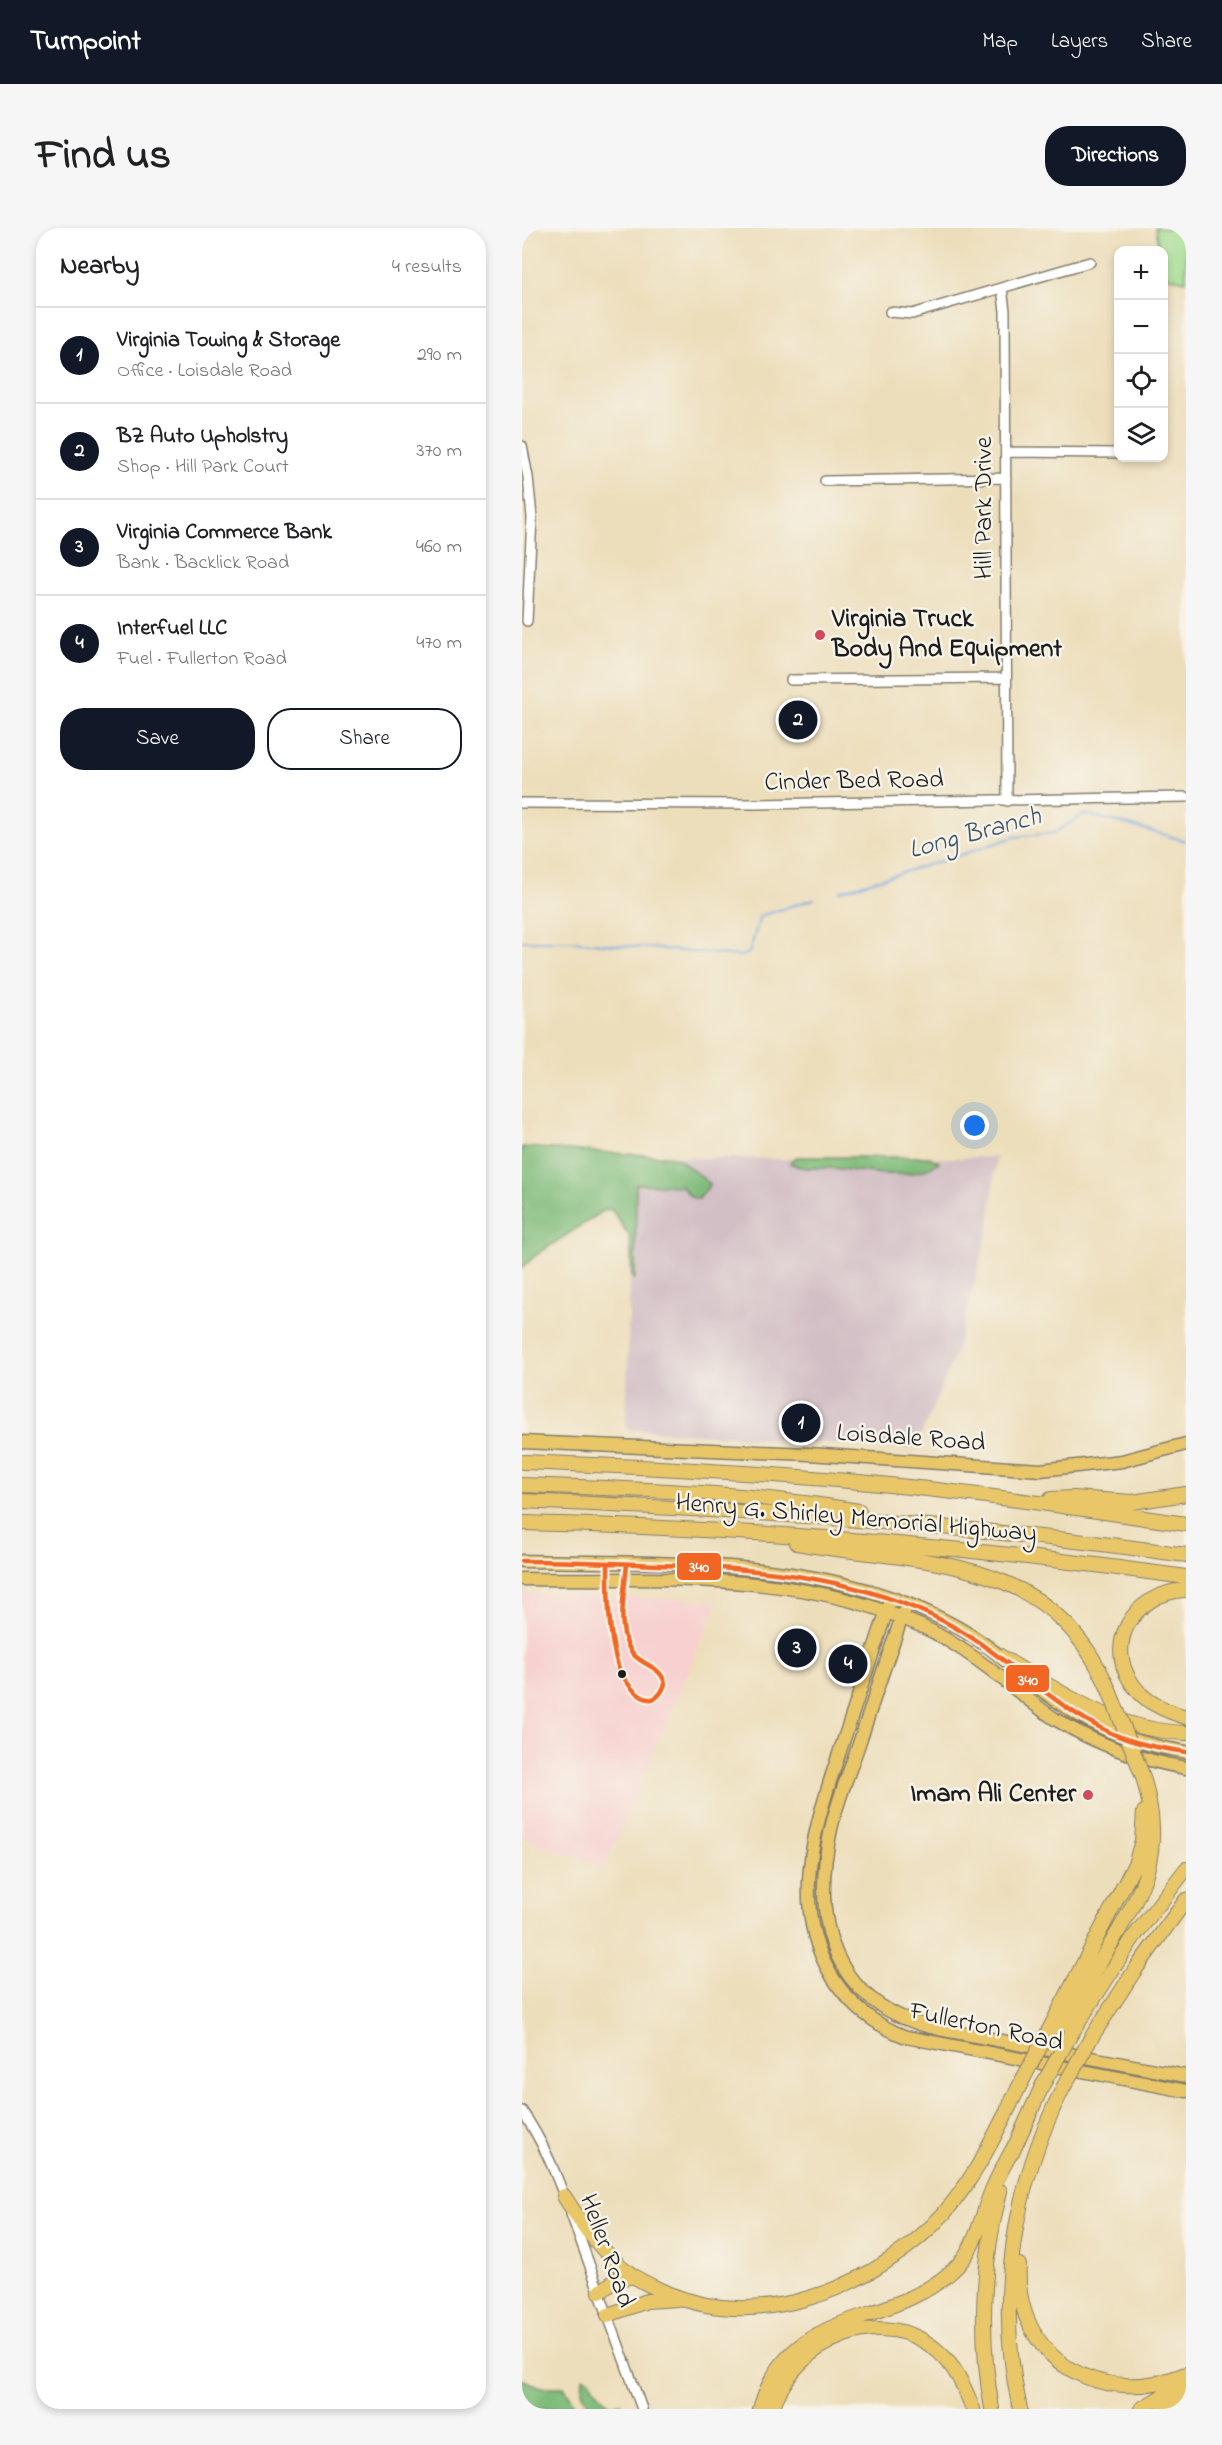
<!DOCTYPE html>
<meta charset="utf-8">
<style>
body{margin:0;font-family:"Indie Flower",sans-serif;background:#f6f6f6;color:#202124}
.controls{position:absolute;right:18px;top:18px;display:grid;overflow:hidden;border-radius:12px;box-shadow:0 3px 9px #0003}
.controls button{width:54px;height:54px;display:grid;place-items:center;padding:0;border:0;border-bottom:2px solid #e0e0e0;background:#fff;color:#202124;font:30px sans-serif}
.you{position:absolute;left:453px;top:898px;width:21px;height:21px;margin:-15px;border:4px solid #fff;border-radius:50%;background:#1a73e8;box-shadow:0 0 0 9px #1a73e833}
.badge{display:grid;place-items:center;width:39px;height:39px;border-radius:50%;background:#111827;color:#fff;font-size:20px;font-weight:700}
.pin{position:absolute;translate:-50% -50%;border:3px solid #fff;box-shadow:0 2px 6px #0006}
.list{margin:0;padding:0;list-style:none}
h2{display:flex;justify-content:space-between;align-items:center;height:78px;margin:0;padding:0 24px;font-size:26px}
h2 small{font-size:20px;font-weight:400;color:#757577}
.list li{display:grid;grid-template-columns:39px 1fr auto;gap:18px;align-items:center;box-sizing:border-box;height:96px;padding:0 24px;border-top:2px solid #e0e0e0}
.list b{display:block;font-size:22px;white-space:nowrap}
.list p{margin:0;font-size:20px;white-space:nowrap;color:#757577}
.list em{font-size:20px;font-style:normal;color:#757577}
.actions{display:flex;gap:12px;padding:18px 24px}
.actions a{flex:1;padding:14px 0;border:2px solid #111827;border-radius:24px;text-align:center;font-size:21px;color:#111827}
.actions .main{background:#111827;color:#fff}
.icon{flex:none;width:33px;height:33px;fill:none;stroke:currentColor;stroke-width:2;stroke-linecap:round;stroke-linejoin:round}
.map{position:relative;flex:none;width:664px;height:2181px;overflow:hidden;border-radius:24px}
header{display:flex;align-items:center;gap:36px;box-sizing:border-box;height:84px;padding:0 30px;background:#111827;color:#fff}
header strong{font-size:28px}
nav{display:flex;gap:33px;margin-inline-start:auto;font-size:21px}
.intro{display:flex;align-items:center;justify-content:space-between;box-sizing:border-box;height:144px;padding:0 36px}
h1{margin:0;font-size:42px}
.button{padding:15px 27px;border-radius:24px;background:#111827;color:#fff;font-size:21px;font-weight:700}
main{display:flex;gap:36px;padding:0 36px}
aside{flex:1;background:#fff;border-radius:24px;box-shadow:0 3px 9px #0003}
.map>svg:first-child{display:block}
.built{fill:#f7d0cf}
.industrial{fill:#d2bec5}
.green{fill:#a1dc8f;stroke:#5e7c56;stroke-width:1.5}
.forest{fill:#80bc7a;stroke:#4e6c4b;stroke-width:1.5}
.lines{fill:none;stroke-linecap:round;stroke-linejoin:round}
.stream{stroke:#71a6de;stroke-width:2}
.minor-casing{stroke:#847d6c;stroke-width:12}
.major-casing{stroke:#847d6c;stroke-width:15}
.highway-casing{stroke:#847d6c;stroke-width:16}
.minor{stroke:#fff;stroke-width:9}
.major{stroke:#e9c769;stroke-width:12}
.highway{stroke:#e9c769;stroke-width:14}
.highway-bridge-casing{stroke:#847d6c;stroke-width:16;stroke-linecap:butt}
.highway-bridge{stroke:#e9c769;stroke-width:14}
.bus-1-casing{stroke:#f7f3e8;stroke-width:9}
.bus-1{stroke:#f26522;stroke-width:4.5}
.poi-dot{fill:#d1495b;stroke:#f7f3e8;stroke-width:2}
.bus-dot{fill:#1c1c1c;stroke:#f7f3e8;stroke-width:2}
.labels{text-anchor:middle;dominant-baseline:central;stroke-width:5;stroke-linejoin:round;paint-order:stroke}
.street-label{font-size:26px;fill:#1c1c1c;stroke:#f7f3e8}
.poi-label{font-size:26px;font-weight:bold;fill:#1c1c1c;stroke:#f7f3e8;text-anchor:start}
.water-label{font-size:27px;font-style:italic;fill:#3e536a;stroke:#f7f3e8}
.line-badge{stroke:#f7f3e8;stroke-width:2}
.badge-label{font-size:16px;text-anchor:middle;font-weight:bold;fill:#fff}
</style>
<header>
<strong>Turnpoint</strong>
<nav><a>Map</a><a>Layers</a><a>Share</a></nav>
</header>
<div class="intro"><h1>Find us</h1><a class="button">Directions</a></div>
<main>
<aside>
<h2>Nearby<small>4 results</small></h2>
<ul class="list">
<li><span class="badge">1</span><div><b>Virginia Towing &amp; Storage</b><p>Office · Loisdale Road</p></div><em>290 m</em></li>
<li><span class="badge">2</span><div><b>BZ Auto Upholstry</b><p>Shop · Hill Park Court</p></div><em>370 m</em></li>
<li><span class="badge">3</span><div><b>Virginia Commerce Bank</b><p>Bank · Backlick Road</p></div><em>460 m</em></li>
<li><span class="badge">4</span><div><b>Interfuel LLC</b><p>Fuel · Fullerton Road</p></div><em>470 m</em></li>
</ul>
<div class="actions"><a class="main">Save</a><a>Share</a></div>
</aside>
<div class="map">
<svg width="664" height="2181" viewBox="0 0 664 2181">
<rect width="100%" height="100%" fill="#f7f3e8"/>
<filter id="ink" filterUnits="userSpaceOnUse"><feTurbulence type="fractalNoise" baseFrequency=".0167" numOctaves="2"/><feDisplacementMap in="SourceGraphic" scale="12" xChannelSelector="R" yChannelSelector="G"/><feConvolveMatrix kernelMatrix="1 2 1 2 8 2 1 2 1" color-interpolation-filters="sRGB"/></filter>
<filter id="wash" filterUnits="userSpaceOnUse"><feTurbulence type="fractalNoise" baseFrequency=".008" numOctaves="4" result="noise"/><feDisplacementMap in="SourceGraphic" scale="24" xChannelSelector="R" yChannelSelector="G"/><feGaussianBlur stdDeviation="1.35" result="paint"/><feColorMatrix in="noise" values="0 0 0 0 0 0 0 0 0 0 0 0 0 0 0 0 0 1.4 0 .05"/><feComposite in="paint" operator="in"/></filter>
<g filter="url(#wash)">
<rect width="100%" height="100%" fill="#eddebb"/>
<!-- built -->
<path class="built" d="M0,1365l196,8 -114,267 -82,-31z"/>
<!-- industrial -->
<path class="industrial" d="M111,929l229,3 134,-3 -7,70 -32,122 -28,69 -16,31 -287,-20z"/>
<!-- green -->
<path class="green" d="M633,0h31v53l-22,-5v-26h-5z"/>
<!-- forest -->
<path class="forest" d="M0,919l154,10 34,27 -11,15 -8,-2 -10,-11 -45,-2 -1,95 -3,-1 -2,-41 -19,-28 -8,2 -67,44 -14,13z
M275,929h133l9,5c-28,22 -76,8 -108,6 -17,-1 -25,3 -41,-5l2,-4z
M61,2149l7,2 3,8 17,19 11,-3 3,6h-33l-9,-18z
M0,2151l19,8h23l13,22h-55z"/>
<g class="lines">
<!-- stream -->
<path class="stream" d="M318,663l111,-33 63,-21 40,-4 30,-19 42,10 60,17
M0,713h48l170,15 9,-3 11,-37 54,-17"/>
</g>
</g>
<g filter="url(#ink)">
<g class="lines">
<!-- minor casing -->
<g class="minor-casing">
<path id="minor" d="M480,60l3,23 2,490
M368,84l22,2 178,-52
M0,218l6,31 4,40 -5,104
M484,224l112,1
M303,253l181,-3
M269,452l215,-2
M0,575l234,1 430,-7
M0,1883c20,29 32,58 44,90
M49,1986l71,195"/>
</g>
<!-- major casing -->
<g class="major-casing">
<path id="major" d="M0,1214l287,12 231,16 82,-9 64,-17
M0,1333c157,3 356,-8 484,100
M0,1351c132,2 275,-11 399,47 34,16 65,39 94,63 13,10 26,21 40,30 41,25 84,41 131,49
M369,1370c-15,45 -30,90 -45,135 -26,78 -62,168 -13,245 18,29 42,47 73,59l280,54
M385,1376c-17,44 -31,89 -46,134 -10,30 -23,60 -30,91 -21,96 3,177 108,200l247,47
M502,1448c51,43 97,66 162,76"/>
</g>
<!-- highway casing -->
<g class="highway-casing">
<path id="highway" d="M0,1234c119,5 239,10 358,22 102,10 204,25 306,40
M0,1257c112,4 226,7 337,26
M529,1271l23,-1 58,4 54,-8
M0,1273c222,9 443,23 664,54
M0,1295c222,5 444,23 664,54
M275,1315c125,22 252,8 312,147
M664,1362c-53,2 -87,58 -48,101 12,14 31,21 48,26
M478,1428c59,36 115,75 186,77
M527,1802l86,-166 7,-23 2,-29
M539,1805c14,-26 27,-51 42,-76 40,-67 63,-101 40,-180
M549,1806l62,-96 53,-69
M569,1810l44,-68 51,-70
M490,1925l31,-69
M42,1968c19,31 39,58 68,79 11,8 24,13 37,19 91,37 195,-4 263,-68 42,-41 65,-96 91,-147
M497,2037c-6,95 83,144 167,109
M78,2064l17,-13 17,-3
M86,2087l39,-14 30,-2
M238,2181c29,-104 128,-79 192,-138 25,-22 28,-52 40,-81 6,-15 15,-30 23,-45
M250,2181c23,-71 115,-110 172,-52 14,15 22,34 29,52
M470,2181c-13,-73 -10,-146 8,-218
M498,2181c-25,-110 -7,-222 43,-321
M619,2181l43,-26
M642,2181l22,-14
M661,2181l3,-3"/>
</g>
<!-- minor -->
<use href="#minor" class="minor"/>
<!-- major -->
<use href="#major" class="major"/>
<!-- highway -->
<use href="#highway" class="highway"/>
<!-- highway-bridge casing -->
<g class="highway-bridge-casing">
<path id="highway-bridge" d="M587,1462l34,87
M501,1851l26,-49
M521,1856l28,-50
M541,1860l28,-50"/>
</g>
<!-- highway-bridge -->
<use href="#highway-bridge" class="highway-bridge"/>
<!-- bus-1 casing -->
<g class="bus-1-casing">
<path id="bus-1" d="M0,1333c45,0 91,2 136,4 95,3 188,10 275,51 65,30 113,87 178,117 24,11 50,15 75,19
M86,1335c0,34 0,70 10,103 7,19 35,53 47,18 -3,-16 -19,-18 -30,-28 -21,-22 -10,-65 -8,-92"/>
</g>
<!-- bus-1 -->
<use href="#bus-1" class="bus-1"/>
</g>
</g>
<!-- markers -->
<g class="poi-dot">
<circle cx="298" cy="407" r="6"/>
<circle cx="566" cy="1567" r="6"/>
</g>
<circle class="bus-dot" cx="100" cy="1446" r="5"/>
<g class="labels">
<!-- street labels -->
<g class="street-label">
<text transform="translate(463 280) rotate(-90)">Hill Park Drive</text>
<text transform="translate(332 554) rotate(-1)">Cinder Bed Road</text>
<text transform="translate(389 1211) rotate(4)">Loisdale Road</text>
<text transform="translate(334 1291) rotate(5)">Henry G. Shirley Memorial Highway</text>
<text transform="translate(464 1800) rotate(12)">Fullerton Road</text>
<text transform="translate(84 2023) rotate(70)">Heller Road</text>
</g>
<!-- poi labels -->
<g class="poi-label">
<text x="310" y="392">Virginia Truck<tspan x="310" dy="30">Body And Equipment</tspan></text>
<text x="554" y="1567" text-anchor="end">Imam Ali Center</text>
</g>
<!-- water labels -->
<g class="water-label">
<text transform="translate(453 606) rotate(-15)">Long Branch</text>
</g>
</g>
<g class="line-badge">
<rect x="154" y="1324" width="46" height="29" rx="6" fill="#f26522"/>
<rect x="483" y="1436" width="45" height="29" rx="6" fill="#f26522"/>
</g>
<g class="badge-label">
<text x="177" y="1344">340</text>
<text x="506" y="1457">340</text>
</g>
</svg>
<div class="controls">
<button>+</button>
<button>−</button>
<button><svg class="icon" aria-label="locate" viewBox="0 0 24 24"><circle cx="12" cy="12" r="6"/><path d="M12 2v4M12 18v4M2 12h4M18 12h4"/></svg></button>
<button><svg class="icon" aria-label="layers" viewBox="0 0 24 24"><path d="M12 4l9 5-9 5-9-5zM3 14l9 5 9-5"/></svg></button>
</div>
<div class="you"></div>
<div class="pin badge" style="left:279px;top:1195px">1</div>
<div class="pin badge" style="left:276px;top:492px">2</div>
<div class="pin badge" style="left:275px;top:1420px">3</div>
<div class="pin badge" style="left:326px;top:1436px">4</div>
</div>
</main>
